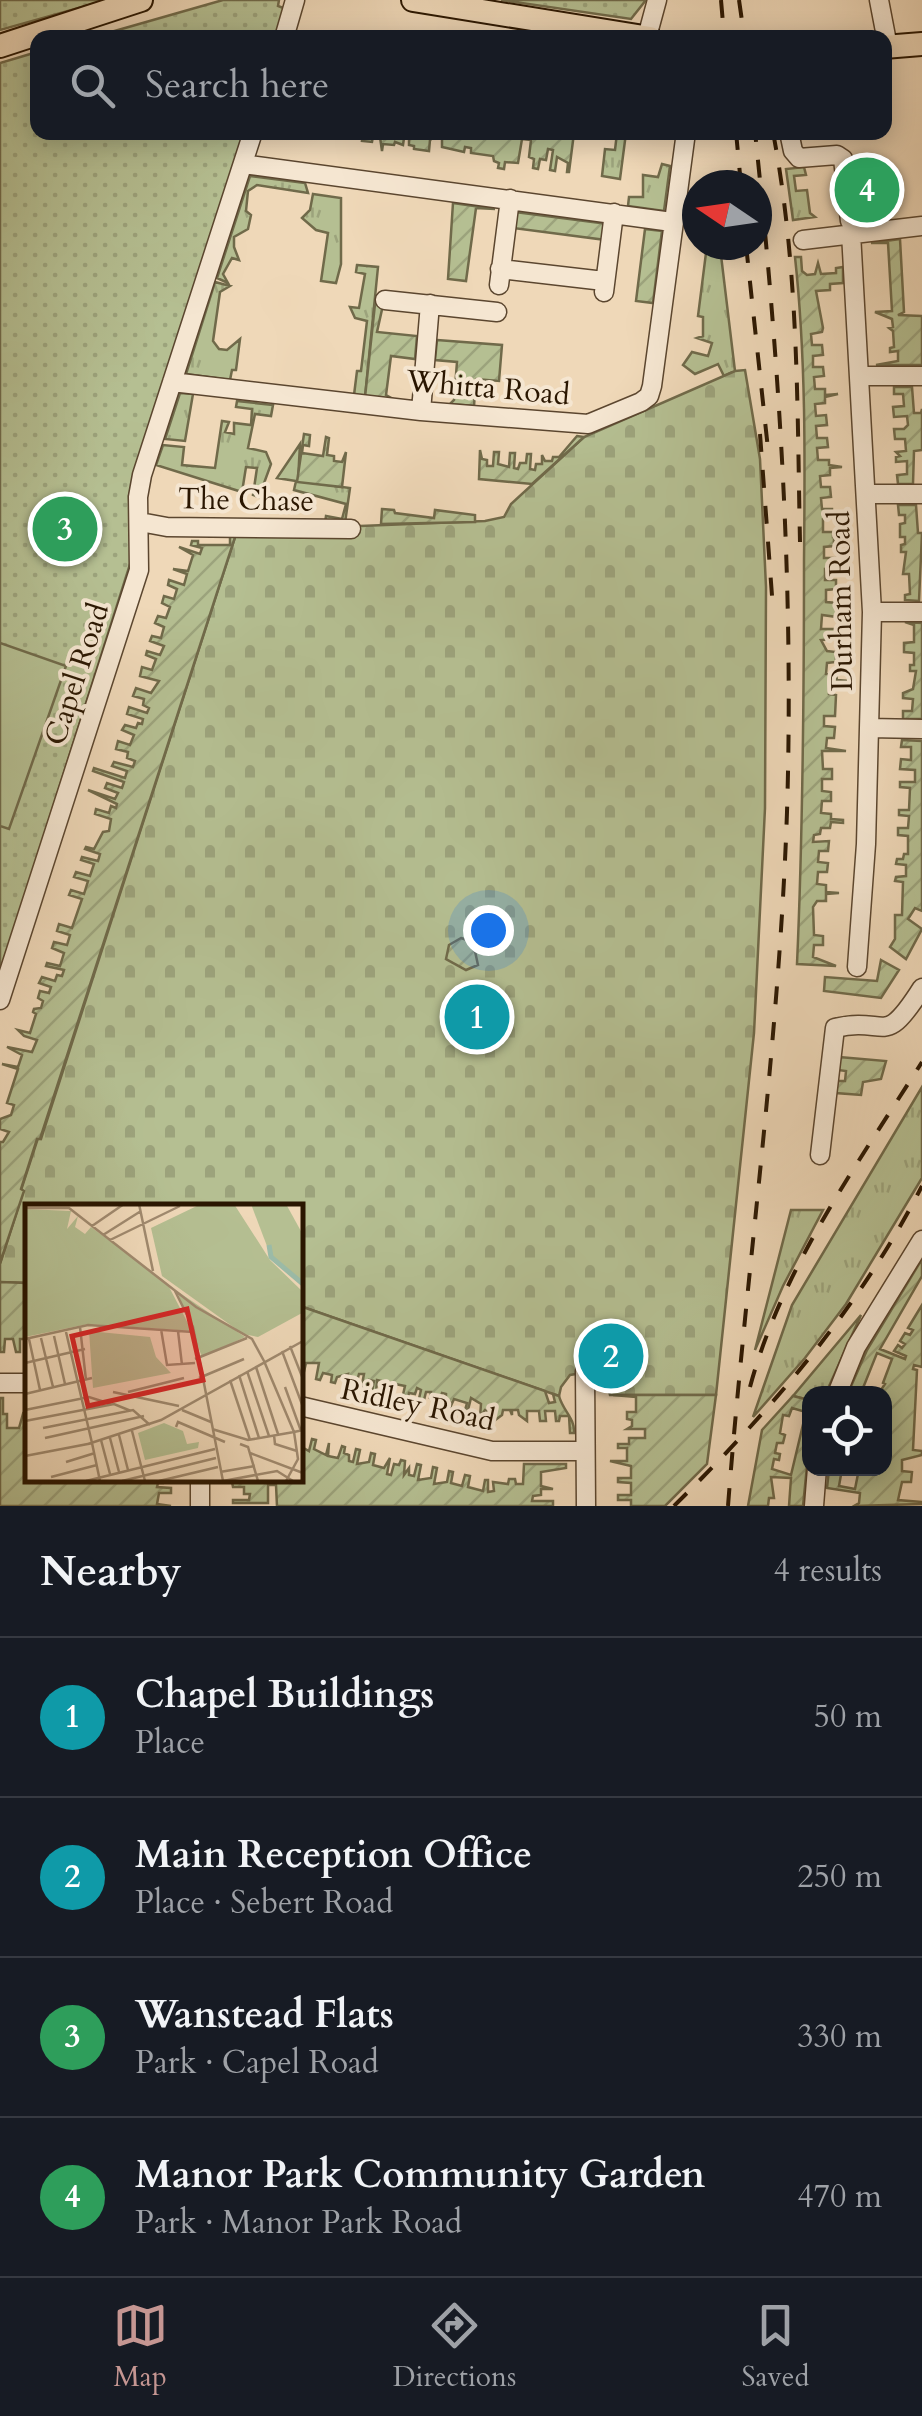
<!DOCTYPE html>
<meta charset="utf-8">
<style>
body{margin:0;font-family:Cardo,serif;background:#242831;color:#f1f3f6}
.controls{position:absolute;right:30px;bottom:30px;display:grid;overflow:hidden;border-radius:20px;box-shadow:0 5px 25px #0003}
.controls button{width:90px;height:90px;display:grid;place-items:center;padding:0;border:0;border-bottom:2px solid #363941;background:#171b24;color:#f1f3f6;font:50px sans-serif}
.compass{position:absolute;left:682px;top:170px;width:90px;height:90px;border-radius:50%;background:#171b24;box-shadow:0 5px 25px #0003;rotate:283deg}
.you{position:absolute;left:488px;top:930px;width:35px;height:35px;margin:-25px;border:8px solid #fff;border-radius:50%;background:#1a73e8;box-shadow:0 0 0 15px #1a73e833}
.badge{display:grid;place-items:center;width:65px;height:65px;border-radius:50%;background:#c59692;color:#fff;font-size:32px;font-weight:700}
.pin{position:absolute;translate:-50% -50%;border:5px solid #fff;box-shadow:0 2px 10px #0006}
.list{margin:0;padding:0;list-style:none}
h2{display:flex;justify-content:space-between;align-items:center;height:130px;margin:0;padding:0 40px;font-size:42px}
h2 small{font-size:32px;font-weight:400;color:#9ea1a6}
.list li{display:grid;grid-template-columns:65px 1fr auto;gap:30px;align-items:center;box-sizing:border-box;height:160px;padding:0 40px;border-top:2px solid #363941}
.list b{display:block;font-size:38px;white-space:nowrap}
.list p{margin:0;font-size:32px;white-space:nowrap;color:#9ea1a6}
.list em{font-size:32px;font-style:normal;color:#9ea1a6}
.icon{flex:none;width:55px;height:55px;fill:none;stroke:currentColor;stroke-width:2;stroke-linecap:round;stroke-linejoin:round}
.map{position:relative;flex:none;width:922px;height:1506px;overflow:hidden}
.search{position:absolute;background:#171b24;box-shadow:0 5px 25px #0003;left:30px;right:30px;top:30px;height:110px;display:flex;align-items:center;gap:25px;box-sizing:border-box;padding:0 35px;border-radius:20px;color:#9ea1a6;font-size:38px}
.sheet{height:770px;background:#171b24}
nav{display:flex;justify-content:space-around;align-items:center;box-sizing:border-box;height:140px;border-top:2px solid #363941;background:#171b24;font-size:28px;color:#9ea1a6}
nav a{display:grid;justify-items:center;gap:5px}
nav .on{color:#c59692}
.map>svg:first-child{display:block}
.grass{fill:url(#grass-tufts);stroke:#706a4a;stroke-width:2.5}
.cemetery{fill:url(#cemetery-stones);stroke:#706a4a;stroke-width:2.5}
.park{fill:url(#park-dots);stroke:#706a4a;stroke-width:2.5}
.garden{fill:url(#garden-furrows);stroke:#706a4a;stroke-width:2.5;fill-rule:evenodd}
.pitch{fill:#b5bf92;stroke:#706a4a;stroke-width:2.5}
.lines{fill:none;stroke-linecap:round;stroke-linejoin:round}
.minor-casing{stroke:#5b462f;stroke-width:21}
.major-casing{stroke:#2a1601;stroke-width:26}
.minor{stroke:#f5e6d1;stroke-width:18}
.major{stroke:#efd8b8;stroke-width:22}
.rail{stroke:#2a1601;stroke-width:4;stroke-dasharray:18 18;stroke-linecap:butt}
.labels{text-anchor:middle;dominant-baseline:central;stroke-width:8;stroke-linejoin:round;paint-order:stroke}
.street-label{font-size:30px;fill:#2a1601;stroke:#f5e6d1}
.inset-river{fill:none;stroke:#9bbba8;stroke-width:5}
.inset-road{fill:none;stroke:#a08a6f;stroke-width:2.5}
.view{fill:#d62828;fill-opacity:0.15;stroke:#d62828;stroke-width:5}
.inset-edge{fill:none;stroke:#2a1601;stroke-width:5}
</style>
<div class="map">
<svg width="922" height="1506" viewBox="0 0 922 1506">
<defs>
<pattern id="grass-tufts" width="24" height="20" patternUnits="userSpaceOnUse" patternTransform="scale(2.5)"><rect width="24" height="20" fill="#b5bf92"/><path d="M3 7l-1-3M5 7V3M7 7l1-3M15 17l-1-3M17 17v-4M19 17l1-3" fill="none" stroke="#9ca37c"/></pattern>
<pattern id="cemetery-stones" width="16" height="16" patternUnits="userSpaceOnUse" patternTransform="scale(2.5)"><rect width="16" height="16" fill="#b5bf92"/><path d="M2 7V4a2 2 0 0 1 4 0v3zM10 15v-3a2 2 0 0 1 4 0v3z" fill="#9ca37c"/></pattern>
<pattern id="park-dots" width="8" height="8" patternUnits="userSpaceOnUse" patternTransform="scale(2.5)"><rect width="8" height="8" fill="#b5bf92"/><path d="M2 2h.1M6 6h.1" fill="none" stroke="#9ca37c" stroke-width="1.8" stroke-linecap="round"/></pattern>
<pattern id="garden-furrows" width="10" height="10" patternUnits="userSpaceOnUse" patternTransform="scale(2.5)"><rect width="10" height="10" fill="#b5bf92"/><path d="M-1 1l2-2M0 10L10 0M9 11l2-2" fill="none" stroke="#9ca37c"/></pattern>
</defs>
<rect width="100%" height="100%" fill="#efd8b8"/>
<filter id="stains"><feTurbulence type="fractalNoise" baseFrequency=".002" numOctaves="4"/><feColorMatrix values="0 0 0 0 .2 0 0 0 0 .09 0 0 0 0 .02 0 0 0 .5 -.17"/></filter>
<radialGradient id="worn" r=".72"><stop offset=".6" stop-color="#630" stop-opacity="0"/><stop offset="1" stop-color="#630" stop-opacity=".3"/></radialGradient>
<!-- grass -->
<path class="grass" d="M617,133h9l-6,46 -18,-3 3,-27 10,1z
M662,164l8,2 -6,45 -36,-5 1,-9h14v-22l15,2z
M804,167l2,8 -12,1 2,15 11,-1 3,23 5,4 -22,3 -7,-51z
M250,176l55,7 3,10 -51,-8 -9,6 -2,20 5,4 -3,14 -14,8v10l5,13 -7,-2 -9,16 5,9 -11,-5z
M313,194l28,4v66l-5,19 -15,-2 7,-48 -12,-3 -14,-12 8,-8z
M707,245l13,2 15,124 -11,5 -6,-12 -23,10 -12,-9 9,-13 16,4 4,-13 -15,-5 6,-2v-19l-5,-1z
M357,265l21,2 -13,130 -11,-2 3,-24h4l6,-50 -12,-3 -5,-11 9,1 6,-34 -9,-2z
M215,282l15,4 -10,6 -7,49 6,8 8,1 13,-11 -4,31h-4l-2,10 -44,-6z
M180,393l13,1 -8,47 -20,-2z
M237,401l36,4 -2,11 -16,-2 -7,34 18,4 5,12 -12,33 -6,-2 4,-27 -11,-1 -4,25 -86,-27 7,-20 21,2 -2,18 33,3 7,-47 7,1 -4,10 9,2v-11l17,2 1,-16 -16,-2z
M300,444l-2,37 52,7 -5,35h-20l1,-7 16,3 4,-15 -52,-14 2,-9 -19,-3z
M922,1087v91l-76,126 -41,54 -52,59 39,-112z
M791,1210h32l-40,76 -28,64z
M861,1315l-35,78 -16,1 -1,6 -16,-4z"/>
<!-- cemetery -->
<path class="cemetery" d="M745,370l15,89 6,128 -1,221 -11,225 -38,362h-106l-3,-15 -13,-9 -24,4 -9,12 -2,9 -259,-90v-100h-272l-1,77 -27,-1v-18l23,-72 -2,-2 17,-52 3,1 196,-608 248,-10 19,-4 7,-13 73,-67 151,-66z"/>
<!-- park -->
<path class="park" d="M0,0h107l-107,30z
M223,0h56l-1,6 8,3 -9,28 -187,1z
M501,0h145l-15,19z
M37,52l1,80 208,1 -117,363 3,62 -132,417v-912z"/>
<!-- garden -->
<path class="garden" d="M363,133v-1l211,1 -5,39h-2l1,-9 -11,-6 -2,14 -5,-1 3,-20 -5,-1 -2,11 -6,-1 -2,10 -5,-1 1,-9 -5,-2 2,-17 -9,-1 -4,24 -13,-1 -1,7 -6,-1 1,-5 -5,-2 -1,-5 -22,-3v-5l-6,-1 -1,5 -22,-5v-14l-12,7 -1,11 -15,-2v-3l-5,-1v-6l-5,-1 -1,7 -8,-3 -1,3 -11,-1 -1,7 -2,-14 -7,-1 -1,6 -10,-1z
M872,173l5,49 -18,2v-7l3,-1 -3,-42z
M453,203l42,6 -19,-1 -10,73 -18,-2z
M515,212l93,12 -2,16 -93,-12z
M645,229l17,2 -9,72 -17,-2z
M900,239l4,73 -6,3 24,1v49h-46l22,-4v-10l-8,1v-4l4,-1 -1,-16 -4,-3 4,-1 -1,-8 -17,-7 17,-1 -4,-68h-17z
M795,257h6l1,14 5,4 8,-1 3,-11 3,11 15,-1v-5l7,-1v16l-13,1v6l-14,1 7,37 -1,4 -11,2 1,11h10l1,10 -10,1v11h10l1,9 -10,1 1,12h10v6l13,-1 -13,3v6l-10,1 1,12 10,-1 1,10 -11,1 1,12h10l1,9 -11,1 1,12h11v5l13,2 -12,1v7l-10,1 1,11h9l1,10 -10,1 1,11h10v9l-9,1v13h10v5l13,1 -12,1v7l-10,1v11h11v10l-10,1v11h11v9l-10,1v12l11,1v5h12v3h-12v6l-15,-2 -1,14h16l-1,10 -15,1 6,11 9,1v10l-9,1 -1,11 10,1 1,5 12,1v2h-19l-1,11 7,1 -1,21h-11v10l11,1 -1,11h-7l-1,10 20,3h-24l1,18h9v10h-10v12l9,1v9h-9l-1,12 10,1v5l12,1v3l-12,-1 -1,6h-9l-1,6 -6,1 -1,7 16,-1 -1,10h-9l-1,11 10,1 -1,9h-9l-1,12 9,1v7l13,1 -13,1v7h-9l-4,6 1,28 9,1v9h-9l-1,12 23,9 -39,-2c6,-134 7,-268 7,-403 1,-101 2,-203 -9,-304z
M375,304l8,1 -6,27 40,4 -2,23 -24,-3 -5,39 9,5 -30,-3z
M437,340l65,5 -3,36 -23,-2 -2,27 -24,-2 4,-4 3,-38 -22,-2z
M894,387h18l2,26h7l1,-4v41l-8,1 -1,33h-15l-1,-9 10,-1v-13l-11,1v-5l4,-1 -4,-4 10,-1 -1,-12h-10l-1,-10h10l4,-4 -1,-9 -13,1 -1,-10 11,-1 -1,-12h-9z
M304,434l6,1 -1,11 -6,-1 -1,8 21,3 3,-19 3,1 -2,17 7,1v5l8,1 4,-10 -4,35 -45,-5z
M577,436l7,1 -52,47 -53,-5 1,-29 2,9 5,1v6h6l1,-14h5l-1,12 11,3 1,-14h5l-1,15 4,1 2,-6h6l1,-9h4l-1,15 5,1 1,-6h6v-9l3,6h7l1,-4h6z
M898,505h18l2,28h4l-3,68 -14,-1v-5l5,-1 -1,-20h-6l3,-22h-5v-7l4,-1v-7h-5v-13l5,-1v-8h-6z
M382,509l12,1 1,3 39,5 1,-8 40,5v7l-94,2z
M230,531h7l-197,608h-3l-16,50 3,2 -24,72v-121h3l6,-10 -9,-3v-10l11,-4 3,-10 -7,-2 11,-34 -16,-5 16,3 4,-12 -15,-8 25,5 5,-12 -13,-4 -6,-6 12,3 6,-19 -3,-2 1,-3 7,-1 2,-7 -5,-3 2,-7 9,2 2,-6 -12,-4 3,-6 13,4 2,-6 5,1 2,-6 -18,-4 1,-3 13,3 4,-13 -12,-5 2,-6 13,3 3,-10 -13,-4 2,-7 13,4 10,-29 -13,-4 2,-5 13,4 4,-13 -14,-4 2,-5 14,4 4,-12 -13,-4 1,-3 16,4 2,-7 -15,-5 1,-2 8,2 9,-17 6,-1 2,-12 -16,-5 1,-5 13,4 2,-7 5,2 1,-4 -29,-14 27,9 3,-6 -13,-5 2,-5 15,5 2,-6 -31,-11 1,-3 31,10 2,-7 -15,-5 2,-4 19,5 2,-6 -8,-3 1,-6 -12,-3 2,-8 12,4 4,-10 -12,-5 3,-5 11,3 2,-5 4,1 1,-5 -16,-5 2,-7 18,6 2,-5 -6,-3 1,-6 -11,-3 3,-8 15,5 8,-12 -19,-5 2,-9 10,3 4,-11 -10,-4 1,-4 13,4 4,-9 -14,-5 2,-5 9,2 3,-11 -9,-4 3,-7 8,2 4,-11 -8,-4 2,-7 10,3 3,-10 -9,-4 1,-5 15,5 3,-11 -14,-5 15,2 5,-16 -14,-8 21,7 2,-6 -11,-3 1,-4h6v4h32z
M905,622l17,1v96h-19v-8h9l1,-12 -10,-1v-5l10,-4 3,-18h-6v-6h4v-12l-10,-1v-9l10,-1v-17z
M902,740l20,1v170l-7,-3 -7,11 14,10 -16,30 -16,-12 5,-8v-24h7l1,-33 -8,-1 1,-4 10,-1v-11l-10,-1 1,-5h6l1,-5h4v-18l-10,-1v-7h10l1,-12 -10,-1v-5h10l1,-22 -10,-1v-5h15v-12l-15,-1 1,-10 10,1v-13h-10z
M461,938l12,4 5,23 -12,5 -20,-11 3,-14z
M881,960l18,10 -18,28 -57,-7 1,-14 52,4z
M839,1057l47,4 -5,18 -18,3 -2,13 -25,-2 1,-12h8l1,-10 -8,-1z
M922,1259v17l-42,73 25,10 1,-3 -12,-5 4,-6 4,3 3,-4 -5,-3 5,-8 5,2 3,-5 -5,-2 14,-23v62l-8,-2 -1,4 4,1 -4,80 9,1v4l-20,5v11l10,1 -1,10h-9l-4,18 24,2v2l-68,2 5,-3 1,-10 -33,-5 2,-19h13l-3,17 16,3 4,-20 25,-1v-74l-5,-1 6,-9 -2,-1 9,-24 -15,-6 -16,40h-13l19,-43z
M0,1282l27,1v56h-7v13h-4l-3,-13h-8l-1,13h-4z
M300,1306l245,85 4,12 6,-1 -2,-8 6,2c4,15 16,22 15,37h-4l-1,-17h-9l-1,5h-3l-1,-10h-10l1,10h-6l-1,-10h-12v10l-8,-6 -1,-5h-6v5l-2,-5h-7l-1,5 -8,6 -4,-1 2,-8 -7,-2 -5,7 1,-13 -10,-6 -4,16h-3l3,-11 -13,-4 -5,11 2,-7 -5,-2v-7l-4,-1 -4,15 -4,-1 1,-8 -5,-1 1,-6h-5l-3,12 -5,-1 3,-13 -4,-2 -2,6 -6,-1 -2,8 -5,-2 3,-13 -10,-2 -3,13 -5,-1 3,-13 -13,-3 -1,13 -4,-1 2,-11 -5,-1 -3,11 -5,-1 3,-16h-5l-2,7 -5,-1 -2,7 -4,-1 2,-12 -11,3 -2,6 -4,-1 1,-7 -9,-2 -3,7 -4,-1 3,-16h-13l-3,13 -3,-1z
M613,1395h103l-9,69 -42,42h-34v-6h-13v-5h13v-12l-13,-1v-4h13v-12l-21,-5h17v-13h-9v-4h11v-6h16v-9h-18l5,-3v-6l-5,-1v-7h9v-15z
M793,1396l16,4v46l-6,60h-14l2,-28 -20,-1 3,21h-5l-1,8h-20l14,-76zM792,1408l14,4 -15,63 -19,-6 2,-10 5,1 1,-6 -5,-1 2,-10h6l2,-8 -5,-2 3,-18 6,1z
M0,1398h3v16h4v14h12l4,-14 4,4 1,60 136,1 -1,4h-5l-1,4 14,1v5h-12l-2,11 14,2h-171z
M312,1439l4,1 -2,9 12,6 3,-12 -1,13 10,2 4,-12 3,1 -1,6 5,2v6l4,1 3,-13 4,1 -3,14 12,-2 2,-9 4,1 -2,11 11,3 6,-10 -3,16 4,1 3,-11 5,1 2,-5 4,1 -1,14 5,-7v7l5,1 3,-12 4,1 -3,15 13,-2 2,-11 4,1 -3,16 13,-2 2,-11 4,1 -2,11 11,3 3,-11 5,1 -2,11 15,4 2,-11h3v12l6,-1 -1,-9 15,2 1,-5h6l1,5h7l1,-20h42v4l-25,4v14l12,3h-12v6l-8,1 -1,5h21v5h-276l-1,-21h-8v18h-35v-3h16l1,-6h-6v-7h-11l-1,-5h10l1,-4h57v-32l9,5z"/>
<!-- pitch -->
<path class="pitch" d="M0,643l66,23 -57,163 -9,-3z"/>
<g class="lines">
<!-- minor casing -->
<g class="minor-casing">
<path id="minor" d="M879,0l9,47
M647,37l10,-37
M284,38l11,-38
M789,132l4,19 6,7 38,-3 6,4 7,62
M243,164l429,58
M851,233l21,379 -6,232 -9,123
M803,240l119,-14
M500,269l104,12
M499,285l11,-86
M604,292l10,-79
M385,300l112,12
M860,376h62
M172,382l249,29 167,13 53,-22 8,-6 3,-10 34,-254
M421,411l9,-107
M866,494h56
M140,522l27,5 184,2
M872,612h50
M869,728l53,1
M0,1000l139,-430 -1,-73 4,-22 111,-343
M820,1155l15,-127c53,-13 47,23 87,-40
M585,1371l1,135
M0,1383h28
M837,1394l19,-47 66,-107
M300,1406l192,45h93
M200,1506v-28
M814,1506l3,-38"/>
</g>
<!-- major casing -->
<g class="major-casing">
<path id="major" d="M413,0l237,38
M0,46l141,-46
M884,47l38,-3"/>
</g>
<!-- minor -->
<use href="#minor" class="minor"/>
<!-- major -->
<use href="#major" class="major"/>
<!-- rail -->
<path class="rail" d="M721,0l3,35
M739,0l5,35
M736,132l5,53
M773,132c26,137 24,272 27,410
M746,245l22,204
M760,434l13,175
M750,1387c32,-119 107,-222 172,-325
M674,1506c97,-96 185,-197 248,-320
M728,1506c18,-232 51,-461 59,-694 7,-227 -8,-454 -32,-680"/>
</g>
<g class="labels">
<!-- street labels -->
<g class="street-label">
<text transform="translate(488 388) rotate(5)">Whitta Road</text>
<text transform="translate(246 500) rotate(1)">The Chase</text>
<text transform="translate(841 601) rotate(-91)">Durham Road</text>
<text transform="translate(77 674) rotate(-72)">Capel Road</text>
<text transform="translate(418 1405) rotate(12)">Ridley Road</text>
</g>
</g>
<!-- overview -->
<g transform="translate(25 1204)">
<rect width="278" height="278" fill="#efd8b8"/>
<path d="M226,0h35l16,29v49l-32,-28z" fill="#b5bf92"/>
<path d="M176,0h33l36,56 32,31v22l-44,24 -15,-3 -81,-58 -11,-48zM64,127l61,6 6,20 15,16 -78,15zM139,219l19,8 4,13 12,-2 -1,6 -53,12 -7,-27z" fill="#b5bf92"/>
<path d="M0,5l46,2 -4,18 11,-13 -3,11 10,7 6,-7 76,56 25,48 -104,-7 -63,13zM152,87l68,46 -43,20z" fill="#b5bf92"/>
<path d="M66,25l33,27 -5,6 -22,-17 -14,19 -6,-5 9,-12 -5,-5 -7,15 -11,-8 7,-16 12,8zM65,100l14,2 -1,9 4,-9 29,3 1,17 -28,-2 1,-7 10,-2 -13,-1 -1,9 -14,-2z" fill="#b5bf92"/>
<path class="inset-river" d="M244,41l2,12 32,27"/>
<path class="inset-road" d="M114,0l14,67M0,4h44l127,99 56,32 12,22M67,22l32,-22M78,31l38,-24M85,36l70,-34M150,87l18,36 30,154M55,123l6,53M136,125l6,36 28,-2M153,127l4,34M41,128l26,111M29,132l11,48M16,134l12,49M0,135l63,-14 105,7M4,135l11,51M265,142l13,33M257,147l21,56M170,155l52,-21M239,157l30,71M0,159l60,-14M231,163l22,67M222,167l22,65M214,171l20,63M174,174l45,-19M205,176l20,60M260,183l16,44M88,188l66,14M103,188l56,-14M0,190l67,-16M0,206l64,-13 22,7M157,206l29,12M0,217l89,-17 17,7M151,223l2,-5 47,20M18,224l90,-18 17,15M187,225l36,11 46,-8M107,227l13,50M94,231l9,35M249,231l1,9 22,7M20,234l99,-22M85,234l9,34M76,236l9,34M67,239l8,38M63,240l73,-24 142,-79M215,240l8,3 10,34M225,249l53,20M0,252l68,-13M41,258l29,-9M195,268l35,-6M26,273l46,-12M61,277l129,-32M97,277l94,-23M134,277l59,-14M198,277l54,-10 16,10M261,277l12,-22 -4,-27 9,-2"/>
<path class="view" d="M162,105l16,71 -115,26 -16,-70z"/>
<rect width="278" height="278" class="inset-edge"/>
</g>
<rect width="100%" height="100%" filter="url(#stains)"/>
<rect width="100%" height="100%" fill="url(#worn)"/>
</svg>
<div class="controls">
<button><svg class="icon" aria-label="locate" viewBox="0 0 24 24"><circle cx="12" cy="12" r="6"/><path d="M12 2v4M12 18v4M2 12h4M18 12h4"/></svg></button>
</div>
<svg class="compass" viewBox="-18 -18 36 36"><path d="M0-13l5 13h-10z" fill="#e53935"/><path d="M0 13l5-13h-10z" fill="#9ea1a6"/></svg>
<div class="you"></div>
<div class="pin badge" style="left:477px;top:1017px;background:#0f9aa8">1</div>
<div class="pin badge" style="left:611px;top:1356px;background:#0f9aa8">2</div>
<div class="pin badge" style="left:65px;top:529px;background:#2e9e5b">3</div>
<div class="pin badge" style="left:867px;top:190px;background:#2e9e5b">4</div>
<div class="search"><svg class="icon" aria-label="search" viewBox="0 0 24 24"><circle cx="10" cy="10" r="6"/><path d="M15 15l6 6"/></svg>Search here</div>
</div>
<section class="sheet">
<h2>Nearby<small>4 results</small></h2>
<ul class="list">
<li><span class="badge" style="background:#0f9aa8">1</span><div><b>Chapel Buildings</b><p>Place</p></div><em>50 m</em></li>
<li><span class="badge" style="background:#0f9aa8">2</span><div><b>Main Reception Office</b><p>Place · Sebert Road</p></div><em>250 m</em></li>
<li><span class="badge" style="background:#2e9e5b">3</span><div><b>Wanstead Flats</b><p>Park · Capel Road</p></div><em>330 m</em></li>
<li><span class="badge" style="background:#2e9e5b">4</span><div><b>Manor Park Community Garden</b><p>Park · Manor Park Road</p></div><em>470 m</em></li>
</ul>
</section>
<nav>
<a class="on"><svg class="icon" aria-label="map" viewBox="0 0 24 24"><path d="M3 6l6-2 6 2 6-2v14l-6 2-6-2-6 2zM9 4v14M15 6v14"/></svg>Map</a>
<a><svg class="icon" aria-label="directions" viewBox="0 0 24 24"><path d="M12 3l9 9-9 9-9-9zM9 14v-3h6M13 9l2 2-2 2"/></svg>Directions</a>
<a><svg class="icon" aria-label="saved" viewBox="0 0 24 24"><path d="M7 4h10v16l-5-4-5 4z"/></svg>Saved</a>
</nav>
